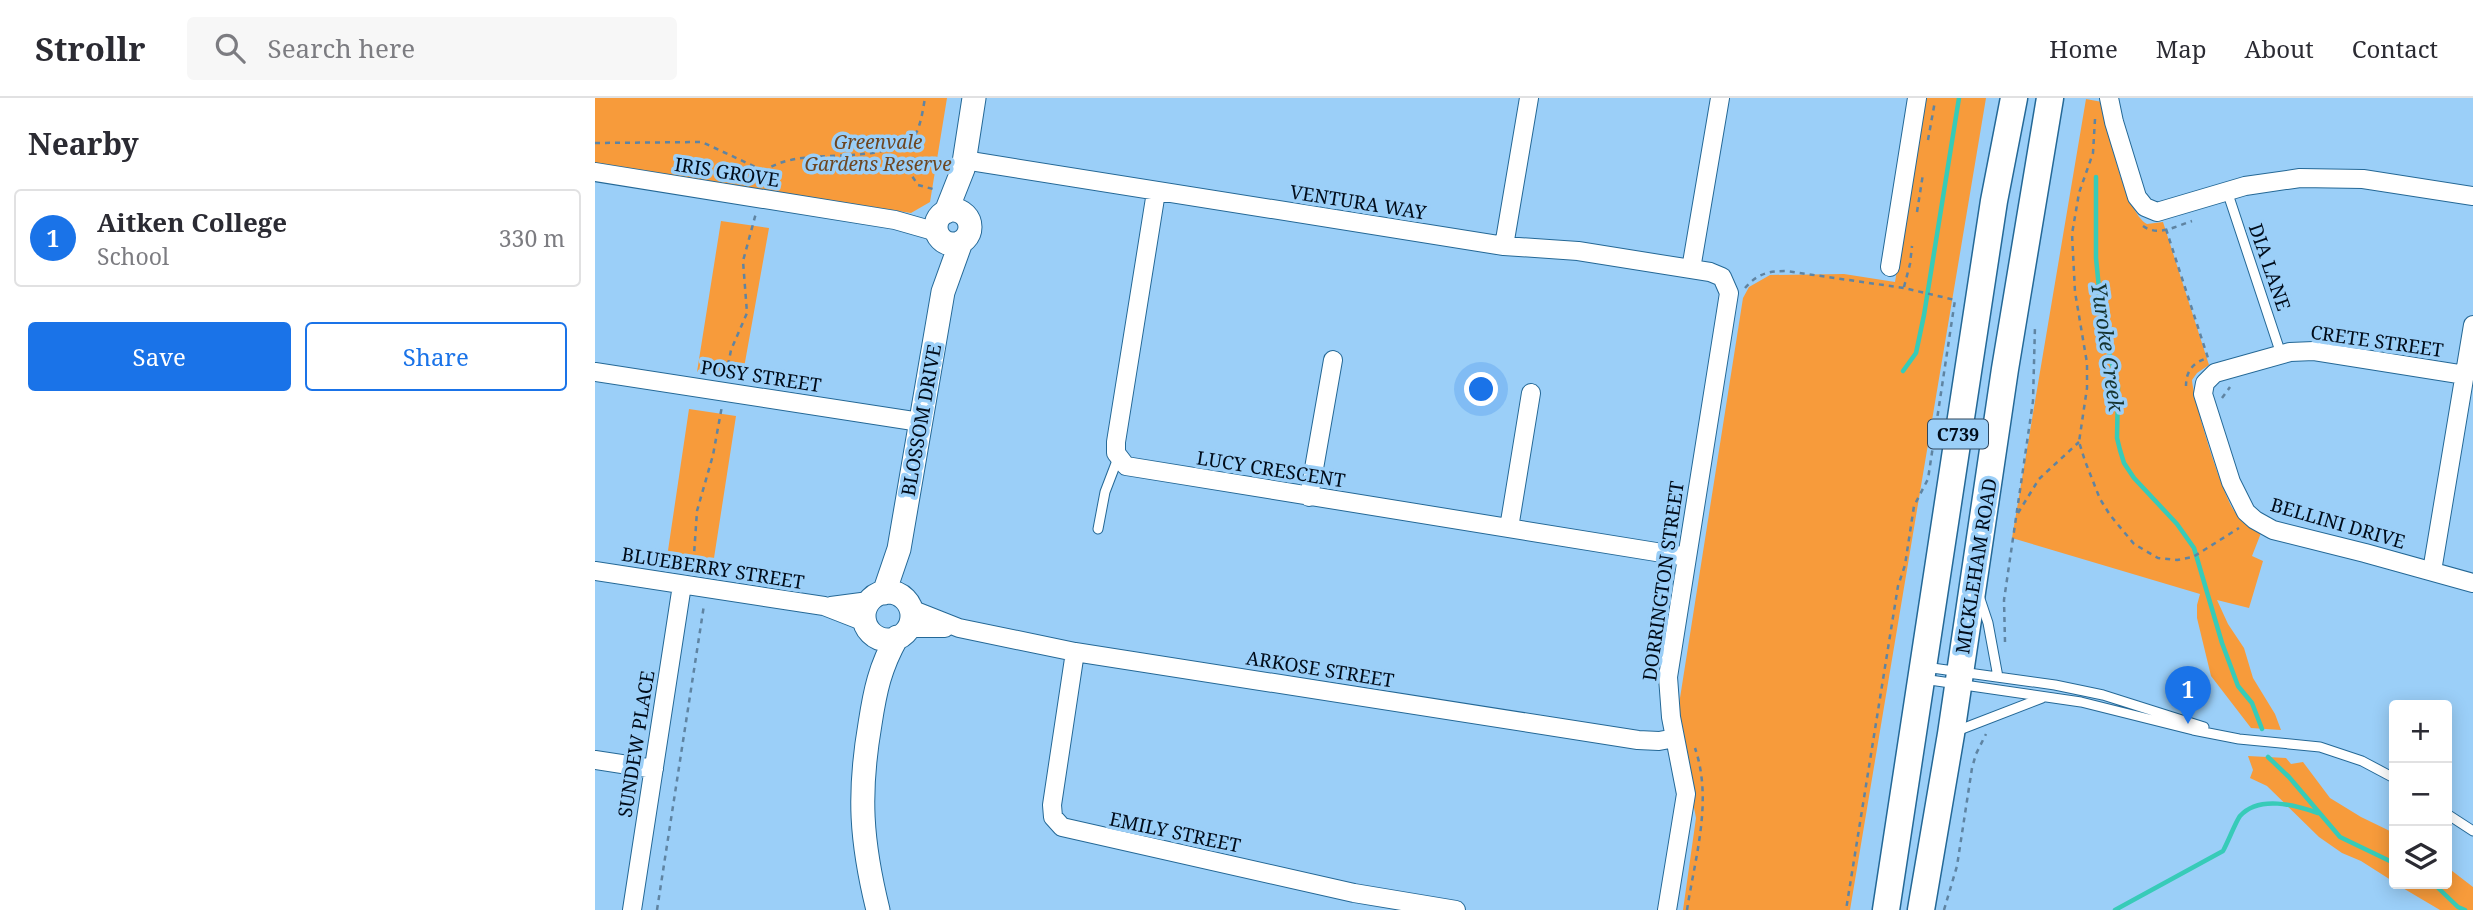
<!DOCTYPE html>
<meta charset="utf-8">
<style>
body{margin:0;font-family:"Noto Serif",serif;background:#f7f7f7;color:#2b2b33}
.controls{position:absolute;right:21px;bottom:21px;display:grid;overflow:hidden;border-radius:7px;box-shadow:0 4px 18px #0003}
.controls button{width:63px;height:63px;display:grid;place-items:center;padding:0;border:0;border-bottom:2px solid #e1e1e2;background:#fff;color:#2b2b33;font:35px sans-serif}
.you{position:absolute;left:887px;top:292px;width:24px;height:24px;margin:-18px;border:5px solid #fff;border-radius:50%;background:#1a73e8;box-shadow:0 0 0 10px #1a73e833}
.badge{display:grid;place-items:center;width:46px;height:46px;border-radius:50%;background:#1a73e8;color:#fff;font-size:23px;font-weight:700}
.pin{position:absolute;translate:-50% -58px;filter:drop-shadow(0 2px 4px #0008)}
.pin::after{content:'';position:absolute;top:37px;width:24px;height:21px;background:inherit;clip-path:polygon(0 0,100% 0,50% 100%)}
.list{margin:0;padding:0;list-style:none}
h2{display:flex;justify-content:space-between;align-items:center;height:91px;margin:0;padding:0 28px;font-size:30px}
h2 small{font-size:23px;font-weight:400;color:#7c7c81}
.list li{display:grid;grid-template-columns:46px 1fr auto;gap:21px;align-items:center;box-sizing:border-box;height:98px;margin:0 14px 14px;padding:0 14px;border:2px solid #e1e1e2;border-radius:7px}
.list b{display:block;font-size:26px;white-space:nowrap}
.list p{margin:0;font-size:23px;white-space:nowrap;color:#7c7c81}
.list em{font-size:23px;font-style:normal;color:#7c7c81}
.actions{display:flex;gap:14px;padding:21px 28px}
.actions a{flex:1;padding:16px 0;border:2px solid #1a73e8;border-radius:7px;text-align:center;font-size:24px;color:#1a73e8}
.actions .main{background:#1a73e8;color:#fff}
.icon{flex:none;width:38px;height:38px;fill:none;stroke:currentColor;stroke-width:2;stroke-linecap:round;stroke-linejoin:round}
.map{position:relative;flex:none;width:1878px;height:812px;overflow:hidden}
header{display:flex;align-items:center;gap:42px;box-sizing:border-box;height:98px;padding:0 35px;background:#fff;border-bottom:2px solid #e1e1e2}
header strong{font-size:33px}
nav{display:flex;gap:38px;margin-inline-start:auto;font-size:24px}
.search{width:490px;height:63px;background:#f7f7f7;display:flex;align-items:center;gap:18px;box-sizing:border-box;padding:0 24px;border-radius:7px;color:#7c7c81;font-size:26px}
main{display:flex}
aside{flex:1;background:#fff}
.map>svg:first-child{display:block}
.green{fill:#f79b3b}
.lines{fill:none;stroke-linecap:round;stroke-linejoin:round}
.stream{stroke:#37cbb8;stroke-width:4.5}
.lane-casing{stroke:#246896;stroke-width:11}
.street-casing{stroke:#246896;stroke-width:20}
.secondary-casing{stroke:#246896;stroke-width:25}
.primary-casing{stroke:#246896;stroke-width:29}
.path{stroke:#5f84a2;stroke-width:2.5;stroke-dasharray:5 5;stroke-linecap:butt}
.lane{stroke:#fff;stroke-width:9}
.street{stroke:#fff;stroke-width:18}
.secondary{stroke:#fff;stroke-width:23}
.primary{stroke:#fff;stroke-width:26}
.labels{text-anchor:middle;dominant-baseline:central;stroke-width:7;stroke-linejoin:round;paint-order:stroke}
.shield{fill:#9bcff8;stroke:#2e465d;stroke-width:2}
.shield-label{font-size:18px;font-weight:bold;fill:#000c1a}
.park-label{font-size:19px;font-style:italic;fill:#6d4621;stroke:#9bcff8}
.street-label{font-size:19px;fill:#000c1a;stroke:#9bcff8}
.water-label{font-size:21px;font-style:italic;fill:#15332f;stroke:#9bcff8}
</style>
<header>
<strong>Strollr</strong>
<div class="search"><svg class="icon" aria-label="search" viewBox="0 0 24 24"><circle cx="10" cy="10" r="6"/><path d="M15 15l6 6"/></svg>Search here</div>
<nav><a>Home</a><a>Map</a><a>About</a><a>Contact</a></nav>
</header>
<main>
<aside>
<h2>Nearby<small></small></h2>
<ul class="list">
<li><span class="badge">1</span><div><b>Aitken College</b><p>School</p></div><em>330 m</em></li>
</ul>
<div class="actions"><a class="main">Save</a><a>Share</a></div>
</aside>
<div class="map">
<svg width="1878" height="812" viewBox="0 0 1878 812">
<rect width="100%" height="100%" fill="#9bcff8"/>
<!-- green -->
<path class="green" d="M0,0h352l-17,104 -19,11 -316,-48z
M1331,0h60l-136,812h-167l13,-92 -19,-101 66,-419 6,-11 21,-12 74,-1 51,8z
M1491,1l16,3c5,26 23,110 45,122l16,-2 46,143 -12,8 -5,7c2,23 30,114 43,132 7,9 17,14 26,21l-9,23 11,5 -14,47 -32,-8 11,24 16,24 9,30 22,36 6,16 -30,-2 -40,-52 -14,-58v-13l3,-11 -188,-56z
M126,123l48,7 -27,151 -45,-7z
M94,311l47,7 -24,155 -46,-7z
M1653,658l38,2 5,6 12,-2 27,36 31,19 33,16v49l-33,-21 -19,-8 -23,-16 -52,-51 -17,-8 3,-8z
M1852,769l26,20v23h-33l-44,-26h51z"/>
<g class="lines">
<!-- stream -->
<path class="stream" d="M1501,79v81l7,71 15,58 -1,51 3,12 4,13 10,15 43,46 17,24 28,95 16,43 14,17 10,26
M1308,273l13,-18 8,-38 35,-217
M1673,659l21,20 51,60 54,26
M1839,786l24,23 7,3
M1520,812l108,-59c5,-9 13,-30 17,-35 19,-21 55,-11 78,-3"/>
<!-- lane casing -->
<g class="lane-casing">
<path id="lane" d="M1632,93l54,163
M503,431l7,-37 13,-34
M1384,498l9,27 10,54
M1330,569l130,18 48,10 101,32
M1328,581l158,23 112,28 46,9 81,8 42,14 32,17
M1359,634l88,-34
M1852,716l26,17"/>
</g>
<!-- street casing -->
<g class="street-casing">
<path id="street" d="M1514,0l5,24 23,75 8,10 12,5 88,-26 55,-8 63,1 110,17
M369,62l540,86 74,5 132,21 12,5 7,16 -61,384 3,40 15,77 -19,116
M0,74l300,48 42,12
M561,94l-40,250v11l10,13 561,91
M909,148l25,-148
M1295,169l27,-169
M1096,171l29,-171
M0,274l325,50
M1870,277l-151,-24 -24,1 -75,21 -10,10 -2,11 28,88 15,30 9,8 18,10 92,23 108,30
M714,399l24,-137
M914,430l22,-135
M0,473l229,35 41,16
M1837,473l41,-246
M236,508l38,-5
M316,511l48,19 116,24 563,88 21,1 16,-3
M313,530h37
M480,554l-23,153 1,12 9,10 292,66 102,17
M0,662l59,9
M37,812l50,-325"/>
</g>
<!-- secondary casing -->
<g class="secondary-casing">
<path id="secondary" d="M341 129a17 17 0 1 1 34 0a17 17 0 1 1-34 0Z
M351,114l17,-43 11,-71
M269 518a24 24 0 1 1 48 0a24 24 0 1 1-48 0Z
M289,495l15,-44 44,-257 18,-50
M283,812c-17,-69 -20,-116 -8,-186 5,-33 10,-57 27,-87"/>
</g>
<!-- primary casing -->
<g class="primary-casing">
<path id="primary" d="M1291,812l108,-709 20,-103
M1326,812l30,-176 54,-365 45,-271"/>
</g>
<!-- path -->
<path class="path" d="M1500,21l-2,34 -14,40 -7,41 3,58 12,71v25l-8,54 6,19 15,38 10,16 24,29 24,14 19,2 16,-3 46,-29
M320,39l-3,39 6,9 15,4
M1333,42l7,-39
M0,45l107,-1 62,29
M166,84l3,-11c36,-25 95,-6 138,-27 5,-2 11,-4 13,-9 6,-10 8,-26 10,-37
M1322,114l6,-38
M1548,128c15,11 33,0 49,-5
M1571,131l42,129c-15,4 -22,13 -22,28
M1309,189l6,-23 2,-18
M1150,190c12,-14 23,-17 41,-17l118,17 51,12 -27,179 -14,27 -9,59 -7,21 -52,324
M131,277l5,-25 16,-37 -4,-52 13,-48
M1627,300l8,-11
M1423,415l21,-34 40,-37
M100,471h-2l4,-58 16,-56 9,-49
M1410,544l-1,-42 29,-199 2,-75
M62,812l47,-305
M1092,812c8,-53 26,-109 8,-162
M1349,812l13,-44 15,-98 4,-14 10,-20"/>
<!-- lane -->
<use href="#lane" class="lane"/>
<!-- street -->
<use href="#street" class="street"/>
<!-- secondary -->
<use href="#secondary" class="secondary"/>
<!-- primary -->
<use href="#primary" class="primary"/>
</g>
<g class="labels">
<!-- shield labels -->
<rect class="shield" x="1333" y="321.5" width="60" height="29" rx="5"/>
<g class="shield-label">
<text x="1363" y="336">C739</text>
</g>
<!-- park labels -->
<g class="park-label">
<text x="283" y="44">Greenvale<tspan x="283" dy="22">Gardens Reserve</tspan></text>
</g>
<!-- street labels -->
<g class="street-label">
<text transform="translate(132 74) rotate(9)">IRIS GROVE</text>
<text transform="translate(763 104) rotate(9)">VENTURA WAY</text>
<text transform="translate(1675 169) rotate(71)">DIA LANE</text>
<text transform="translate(1782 243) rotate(8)">CRETE STREET</text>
<text transform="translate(166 278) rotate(9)">POSY STREET</text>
<text transform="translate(326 322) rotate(-80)">BLOSSOM DRIVE</text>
<text transform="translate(676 371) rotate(9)">LUCY CRESCENT</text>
<text transform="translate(1743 425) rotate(16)">BELLINI DRIVE</text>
<text transform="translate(1381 468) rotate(-81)">MICKLEHAM ROAD</text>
<text transform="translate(118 470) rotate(9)">BLUEBERRY STREET</text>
<text transform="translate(1068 483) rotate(-82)">DORRINGTON STREET</text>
<text transform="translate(725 571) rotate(9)">ARKOSE STREET</text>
<text transform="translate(41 646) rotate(-81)">SUNDEW PLACE</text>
<text transform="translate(580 734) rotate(12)">EMILY STREET</text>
</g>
<!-- water labels -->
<g class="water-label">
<text transform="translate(1513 249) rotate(82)">Yuroke Creek</text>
</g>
</g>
</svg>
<div class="controls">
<button>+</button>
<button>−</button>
<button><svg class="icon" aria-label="layers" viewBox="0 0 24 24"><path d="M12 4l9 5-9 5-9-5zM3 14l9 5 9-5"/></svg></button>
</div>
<div class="you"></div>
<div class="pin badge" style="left:1593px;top:626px">1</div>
</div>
</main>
